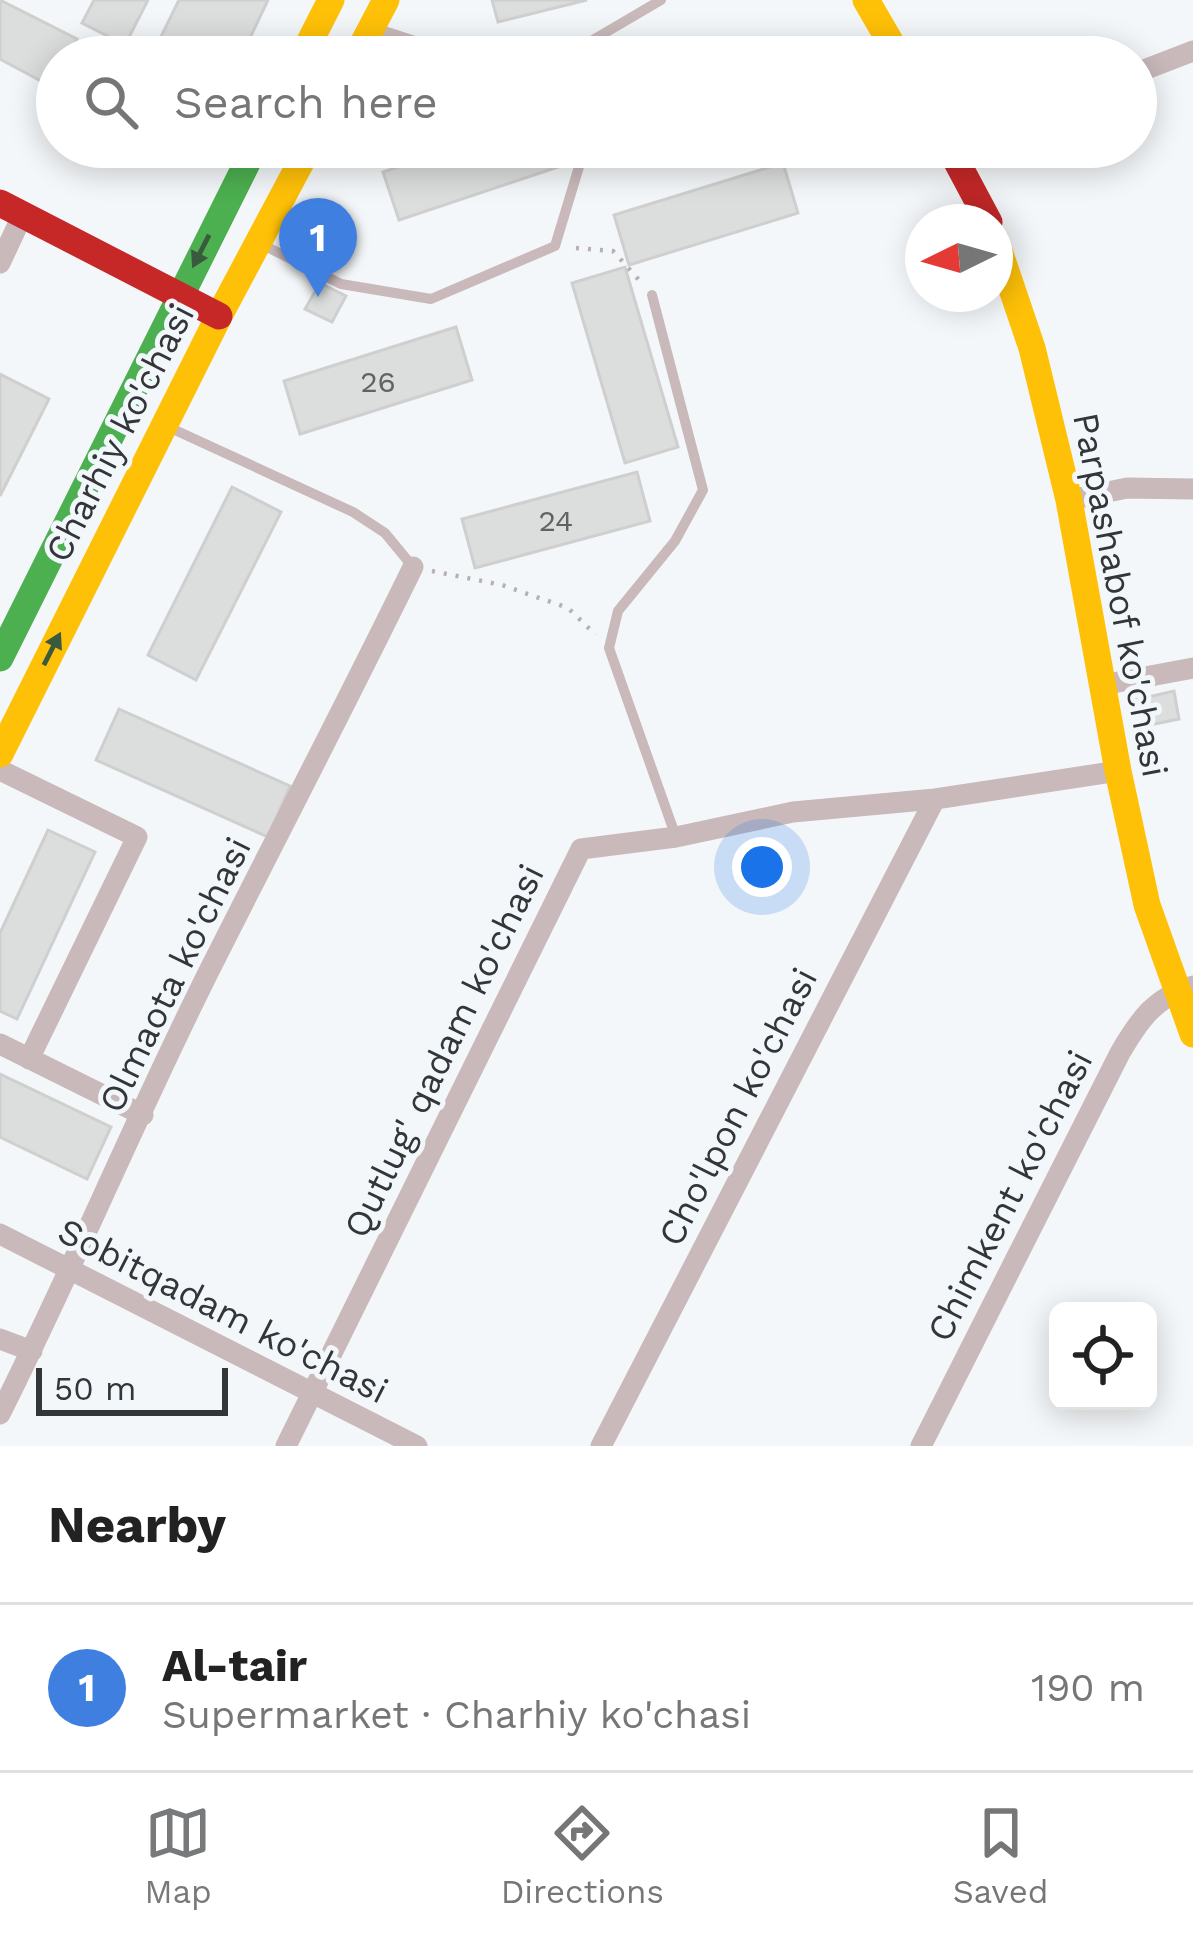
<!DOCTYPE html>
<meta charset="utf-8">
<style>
body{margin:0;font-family:"Work Sans",sans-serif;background:#f6f6f6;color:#222}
.controls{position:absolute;right:36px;bottom:36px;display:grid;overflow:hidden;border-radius:18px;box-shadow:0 6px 30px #0003}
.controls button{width:108px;height:108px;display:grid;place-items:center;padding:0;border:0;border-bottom:3px solid #e0e0e0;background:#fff;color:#222;font:60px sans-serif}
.compass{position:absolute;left:905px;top:204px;width:108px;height:108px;border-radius:50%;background:#fff;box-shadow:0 6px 30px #0003;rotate:265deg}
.scale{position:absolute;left:36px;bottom:30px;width:192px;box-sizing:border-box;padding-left:12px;border:6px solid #333537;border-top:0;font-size:33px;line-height:42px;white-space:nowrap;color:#333537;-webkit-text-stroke:9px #f2f7fb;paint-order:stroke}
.you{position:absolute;left:762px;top:867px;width:42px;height:42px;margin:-30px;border:9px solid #fff;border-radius:50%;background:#1a73e8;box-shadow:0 0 0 18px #1a73e833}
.badge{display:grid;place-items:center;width:78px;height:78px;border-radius:50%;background:#77797b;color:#fff;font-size:39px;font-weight:700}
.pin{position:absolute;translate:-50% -99px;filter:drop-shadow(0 3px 6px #0008)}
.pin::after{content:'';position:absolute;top:63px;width:42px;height:36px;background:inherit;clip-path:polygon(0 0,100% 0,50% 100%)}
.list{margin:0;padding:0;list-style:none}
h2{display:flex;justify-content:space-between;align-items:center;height:156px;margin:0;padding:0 48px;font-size:51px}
h2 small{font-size:39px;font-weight:400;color:#767676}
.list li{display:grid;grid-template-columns:78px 1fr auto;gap:36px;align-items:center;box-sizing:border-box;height:168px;padding:0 48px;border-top:3px solid #e0e0e0}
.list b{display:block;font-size:45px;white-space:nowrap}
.list p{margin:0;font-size:39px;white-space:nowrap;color:#767676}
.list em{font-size:39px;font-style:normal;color:#767676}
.icon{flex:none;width:66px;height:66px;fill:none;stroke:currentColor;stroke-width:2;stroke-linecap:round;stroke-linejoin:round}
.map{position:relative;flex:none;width:1193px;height:1446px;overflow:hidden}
.search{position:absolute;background:#fff;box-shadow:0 6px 30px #0003;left:36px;right:36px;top:36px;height:132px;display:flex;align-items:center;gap:30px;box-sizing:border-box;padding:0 42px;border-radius:66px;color:#767676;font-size:45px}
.sheet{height:324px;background:#fff}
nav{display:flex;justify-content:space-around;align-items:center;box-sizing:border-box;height:168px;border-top:3px solid #e0e0e0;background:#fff;font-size:33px;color:#767676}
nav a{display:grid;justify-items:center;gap:6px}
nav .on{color:#77797b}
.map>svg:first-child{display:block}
.building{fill:#dcdddd;stroke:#cfcfd0;stroke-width:3}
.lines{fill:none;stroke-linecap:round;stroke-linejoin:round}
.path{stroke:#b8afb1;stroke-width:4.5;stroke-dasharray:3 9;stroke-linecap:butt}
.lane{stroke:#c9b9bb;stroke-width:10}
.street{stroke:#c9b9bb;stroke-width:21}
.fast{stroke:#4caf50;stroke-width:27}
.slow{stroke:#ffc107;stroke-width:27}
.jam{stroke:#c62828;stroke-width:27}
.oneway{fill:#3a5a3e}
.labels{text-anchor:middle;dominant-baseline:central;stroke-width:10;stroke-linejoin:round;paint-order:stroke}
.number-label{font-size:30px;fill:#606263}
.street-label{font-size:36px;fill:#333537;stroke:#f2f7fb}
</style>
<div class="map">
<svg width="1193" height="1446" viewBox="0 0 1193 1446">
<rect width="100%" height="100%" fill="#f4f7f9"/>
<!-- building -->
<path class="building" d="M0,0l77,39 -9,18h-11v21l-5,9 -52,-28z
M94,0h54l-23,45 -43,-22z
M179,0h89l-27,57h-132l9,-18 34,16z
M492,0h95l-89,22z
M459,147h109l5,15 -174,58 -16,-48z
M783,163l15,50 -169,52 -15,-50z
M625,267l53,180 -53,16 -53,-180z
M320,283l26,13 -14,26 -27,-13z
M456,327l16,53 -172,54 -16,-53z
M0,374l49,25 -49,97z
M637,472l13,49 -175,47 -13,-49z
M232,487l49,25 -85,168 -48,-25z
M1174,691l5,28 -39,8 -5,-27z
M119,709l171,77 -22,51 -172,-77z
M48,830l47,22 -78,167 -17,-8v-78z
M0,1074l111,53 -24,52 -87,-42z"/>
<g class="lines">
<!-- path -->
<path class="path" d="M576,248l37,3 27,30
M432,571l70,14 66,23 28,27"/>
<!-- lane -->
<path class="lane" d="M372,27l49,16 70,14
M564,57l97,-57
M261,244l80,40 90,15 124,-53 30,-99
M652,295l51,195 -28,51 -57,70 -9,37 67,189
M164,425l189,87 32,21 28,34"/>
<!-- street -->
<path class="street" d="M1136,73l57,-22
M0,263l23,-49
M1069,500l58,-12 66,1
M1102,685l91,-17
M0,770l137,67 -108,222
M0,1044l143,71
M0,1234l417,212
M0,1339l32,12
M0,1414c74,-147 137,-300 211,-447 67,-133 136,-265 202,-400
M286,1446l295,-597 95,-12 117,-25 142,-13 183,-28
M601,1446l334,-647
M921,1446l199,-393c19,-33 35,-56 73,-67"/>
<!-- fast -->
<path class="fast" d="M0,658l255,-511"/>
<!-- slow -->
<path class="slow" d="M866,0l33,57
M302,57l29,-57
M356,57l30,-57
M995,239l37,109 37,152 49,271 29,134 46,129
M0,754l219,-438 90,-169"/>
<!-- jam -->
<path class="jam" d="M949,147l40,75
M0,203l219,113"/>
</g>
<!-- one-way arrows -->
<defs><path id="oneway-solid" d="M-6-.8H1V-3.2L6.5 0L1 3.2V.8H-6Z" transform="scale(3)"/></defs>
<g class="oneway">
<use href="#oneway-solid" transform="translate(201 251) rotate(117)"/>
<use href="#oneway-solid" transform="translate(52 649) rotate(-63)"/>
</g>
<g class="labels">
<!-- number labels -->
<g class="number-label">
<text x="378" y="381">26</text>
<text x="556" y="520">24</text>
</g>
<!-- street labels -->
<g class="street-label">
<text transform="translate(120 433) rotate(-63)">Charhiy ko'chasi</text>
<text transform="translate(1120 595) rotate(79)">Parpashabof ko'chasi</text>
<text transform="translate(175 975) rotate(-64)">Olmaota ko'chasi</text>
<text transform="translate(444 1051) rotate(-64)">Qutlug' qadam ko'chasi</text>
<text transform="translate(738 1107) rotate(-63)">Cho'lpon ko'chasi</text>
<text transform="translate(1010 1196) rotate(-63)">Chimkent ko'chasi</text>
<text transform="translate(223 1311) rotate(27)">Sobitqadam ko'chasi</text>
</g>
</g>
</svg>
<div class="controls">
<button><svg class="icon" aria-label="locate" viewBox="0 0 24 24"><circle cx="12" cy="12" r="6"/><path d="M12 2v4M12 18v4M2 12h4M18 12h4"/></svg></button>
</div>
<svg class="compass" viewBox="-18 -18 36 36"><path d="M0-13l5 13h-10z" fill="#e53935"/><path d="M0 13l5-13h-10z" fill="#767676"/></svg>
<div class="scale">50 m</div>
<div class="you"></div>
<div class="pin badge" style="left:318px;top:297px;background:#3f7fe0">1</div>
<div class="search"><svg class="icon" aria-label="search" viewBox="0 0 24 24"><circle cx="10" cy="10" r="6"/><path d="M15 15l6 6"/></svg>Search here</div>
</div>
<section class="sheet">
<h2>Nearby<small></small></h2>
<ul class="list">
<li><span class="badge" style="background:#3f7fe0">1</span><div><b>Al-tair</b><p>Supermarket · Charhiy ko'chasi</p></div><em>190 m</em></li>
</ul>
</section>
<nav>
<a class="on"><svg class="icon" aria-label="map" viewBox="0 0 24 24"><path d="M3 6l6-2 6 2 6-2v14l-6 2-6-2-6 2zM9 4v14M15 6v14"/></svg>Map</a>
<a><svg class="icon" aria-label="directions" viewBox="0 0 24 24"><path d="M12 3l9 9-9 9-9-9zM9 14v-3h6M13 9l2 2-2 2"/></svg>Directions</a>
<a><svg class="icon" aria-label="saved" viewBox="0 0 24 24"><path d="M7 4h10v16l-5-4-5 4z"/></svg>Saved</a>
</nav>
